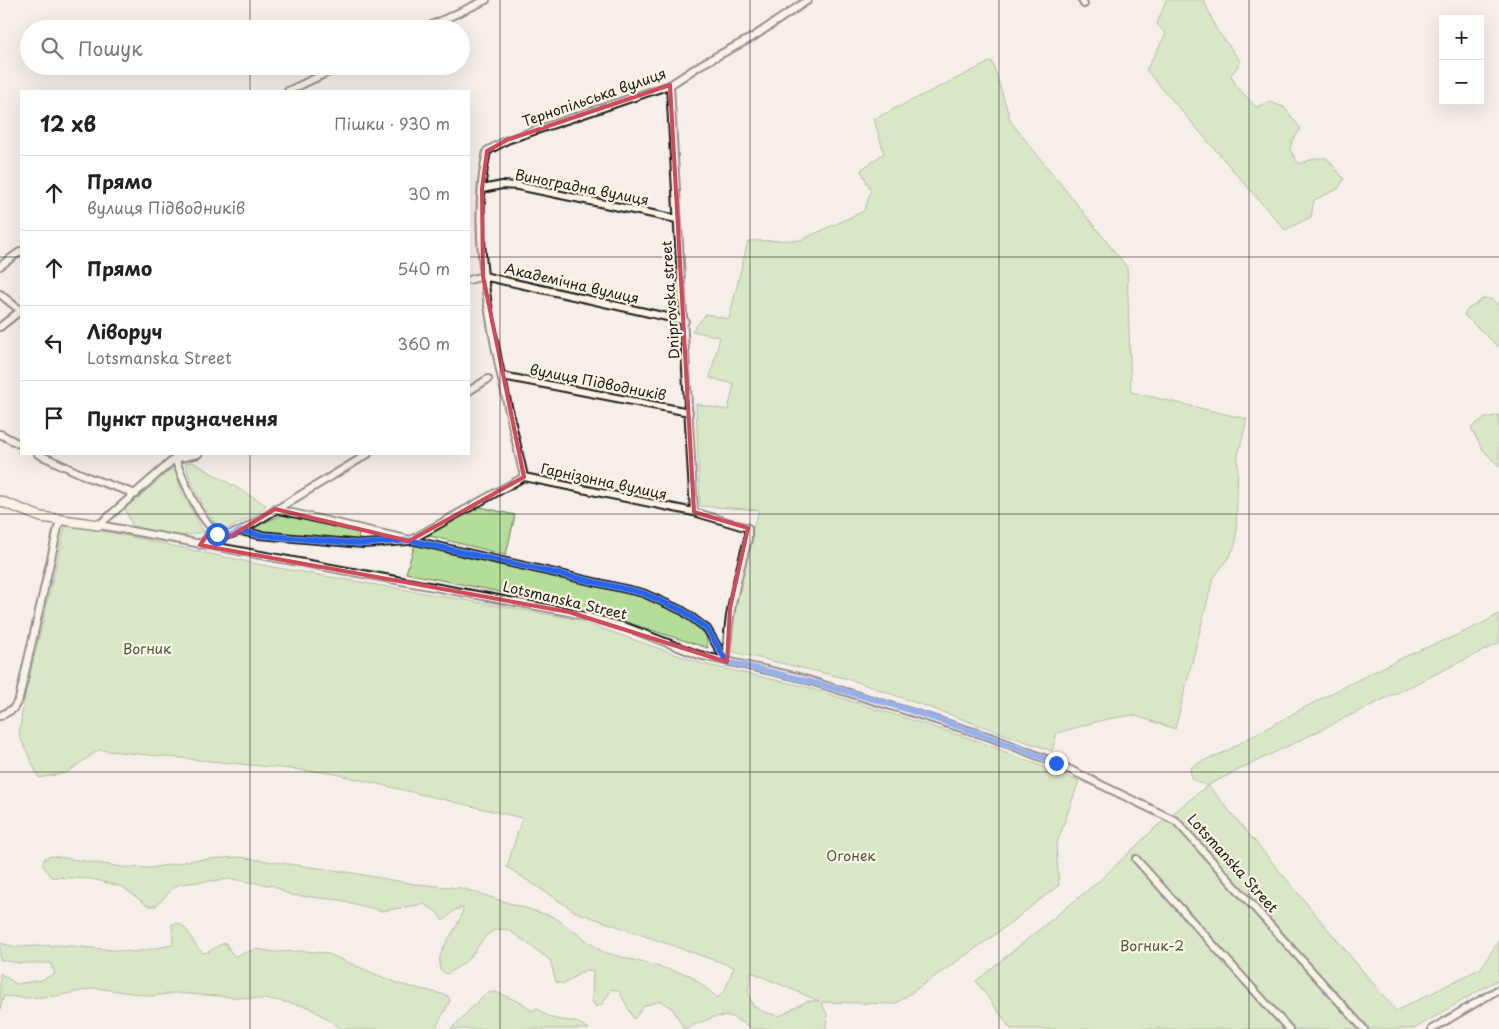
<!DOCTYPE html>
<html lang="uk">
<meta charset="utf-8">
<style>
body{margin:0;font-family:"Playpen Sans",sans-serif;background:#f6f6f6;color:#222}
.controls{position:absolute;right:15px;top:15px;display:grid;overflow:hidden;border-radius:0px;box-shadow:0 5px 20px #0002}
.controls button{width:45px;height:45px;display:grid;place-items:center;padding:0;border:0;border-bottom:1px solid #e0e0e0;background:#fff;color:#222;font:25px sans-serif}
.stop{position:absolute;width:15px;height:15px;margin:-11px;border:4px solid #2563eb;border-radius:50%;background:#fff}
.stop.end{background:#2563eb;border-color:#fff;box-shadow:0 1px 5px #0008}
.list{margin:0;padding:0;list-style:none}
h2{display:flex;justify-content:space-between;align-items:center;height:65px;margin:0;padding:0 20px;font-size:21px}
h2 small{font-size:16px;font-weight:400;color:#767676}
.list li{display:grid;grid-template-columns:32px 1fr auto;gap:15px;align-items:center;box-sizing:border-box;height:75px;padding:0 20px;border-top:1px solid #e0e0e0}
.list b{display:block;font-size:19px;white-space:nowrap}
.list p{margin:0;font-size:16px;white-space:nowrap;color:#767676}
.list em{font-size:16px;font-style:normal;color:#767676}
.icon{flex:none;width:28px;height:28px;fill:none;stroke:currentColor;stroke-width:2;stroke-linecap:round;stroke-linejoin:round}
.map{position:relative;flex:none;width:1499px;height:1029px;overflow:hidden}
.search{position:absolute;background:#fff;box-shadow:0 5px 20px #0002;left:20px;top:20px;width:450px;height:55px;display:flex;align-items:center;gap:12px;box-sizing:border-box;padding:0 18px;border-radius:28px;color:#767676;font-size:19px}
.panel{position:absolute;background:#fff;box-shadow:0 5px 20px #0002;left:20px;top:90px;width:450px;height:365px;border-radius:0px}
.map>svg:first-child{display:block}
.green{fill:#b4dd9a;stroke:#687c5b;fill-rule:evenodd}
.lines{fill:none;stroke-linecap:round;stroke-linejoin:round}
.minor-casing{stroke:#1c1c1c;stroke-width:10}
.tertiary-casing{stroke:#1c1c1c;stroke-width:12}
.minor{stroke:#fcf5e5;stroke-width:6}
.tertiary{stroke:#fcf5e5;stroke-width:9}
.route{stroke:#2563eb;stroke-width:6}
.marked{fill:none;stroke:#d1495b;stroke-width:4;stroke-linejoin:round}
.grid{fill:none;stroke:#1c1c1c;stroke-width:1;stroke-opacity:0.55}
.labels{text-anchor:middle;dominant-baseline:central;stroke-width:4.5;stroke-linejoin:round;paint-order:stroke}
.street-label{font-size:14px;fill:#1c1c1c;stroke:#fcf5e5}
.park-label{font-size:14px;fill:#4a5642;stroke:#fcf5e5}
</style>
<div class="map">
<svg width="1499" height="1029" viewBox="0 0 1499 1029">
<rect width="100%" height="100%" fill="#f5eee9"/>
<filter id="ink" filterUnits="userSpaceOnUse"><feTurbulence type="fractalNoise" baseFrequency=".02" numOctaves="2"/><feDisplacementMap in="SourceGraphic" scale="10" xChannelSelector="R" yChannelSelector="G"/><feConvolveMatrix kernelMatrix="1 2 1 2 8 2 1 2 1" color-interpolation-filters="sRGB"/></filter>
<g filter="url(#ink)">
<!-- green -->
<path class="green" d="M1166,0h38l12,29 25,33 -10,13 5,11 20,21 13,-5 15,5 17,22 -9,12 -2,9 9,14 17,-6h11l17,21 -6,10 -24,11 -3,17 -26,13 -139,-160 20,-36 -9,-10z
M992,61l19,61 116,145 4,125 116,27 -9,36 -2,87 -5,12 -18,25 -38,150 -42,-14 -26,4 -50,14 -5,18 -203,-72 -116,-27 -3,-25 23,-99 6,-18 -59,-4 -4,-102 32,6 6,-26 -24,-6 10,-41 -28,-6 14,-17 23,5 19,-78 53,-1 63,-29 7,-20 -10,-21 23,-17 -10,-34z
M1484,298l9,2 6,6v41l-35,-32 4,-6z
M1499,415v51l-16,-16 -12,-22 11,-9z
M193,462l73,43 -7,8 -37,19c-17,-22 -29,-41 -37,-69z
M174,466l8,27 22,39 -28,5 -42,-8 -9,-20z
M476,506l39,9 -9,40 -80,-20z
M282,515l73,15 4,4 -1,7 -111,-11z
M66,523l201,43 308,53 128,45 100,22 175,55 101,40 -23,65 3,39 -67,52 -97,67 -74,-2 6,12 -1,15h-72l-24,-13 -16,1 -30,12 -11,-20 -13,-8 -16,5 -10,13 -15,-28 -7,-2 -9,14 -7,4 -4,-6 1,-30 -8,-1 -21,14 -8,-2 -6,-22 -41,-30c-24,-5 -28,17 -42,30 -6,6 -14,10 -20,14l-7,-4c-5,-23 20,-39 23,-62l-8,2 -12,11 -6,-9 -13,-8 -42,7 -42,-11 -50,-5 -16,-9 -43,-7 -51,5 -7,4 -17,18h-8l-25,-19 -31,-8 -41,-2 -9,-13 3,-6 7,-2 70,11 29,1 43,-8 44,-3 109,15 67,12 47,4 93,29 49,35 87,23 28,23 7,-8 9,-23 -158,-55 -69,-45 15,-49 -191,-45 -232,-23 -33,23 -27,5 -20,-43 4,-30zM751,973v-1l68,29h-12l-27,15 -16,-4 -11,-6 -5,-15z
M415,544l97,20 128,32 41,17 24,18 3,17 -123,-39 -179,-36z
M1499,614v29l-291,142 188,226 85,-43 18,-28v39l-85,50h-403l-35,-48 123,-100 57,-54 51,-41 -15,-7 -2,-11c11,-8 27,-11 40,-19 57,-33 114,-63 172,-91 32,-15 66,-25 97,-44z
M177,923c14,4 14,23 27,30 10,-2 13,-9 22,-10l5,10 4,3 22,-7 17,3 31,-1 21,2 73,31 39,9 10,3 2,5 -15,28h-93l-33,-22 -34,-7 -100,-7 -23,3 -56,-8 -41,8 -28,2 -23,-2 -4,13v-36l16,11 25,-4 14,-6 -5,-11h-30l-20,-3v-17l16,4 44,-2 74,7 39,-7 -1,-21z
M496,992l28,12 8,7 5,-3c24,21 28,4 52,21h-138l35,-36z"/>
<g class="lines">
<!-- minor casing -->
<g class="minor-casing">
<path id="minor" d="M1082,0l2,4
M423,29l63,-29
M670,85l24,427
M288,91l53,-25
M482,189l20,-4 16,1 159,33
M0,266l21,-15
M469,280l14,-4 202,45
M0,294l21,17
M0,327l20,-16
M502,376l187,36
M469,391l19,-12
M0,434l21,11
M38,454l52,24 46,16
M175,459c10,23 25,68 49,77l17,-5 127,-77
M175,459l23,-5
M524,477c-21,-97 -59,-228 -37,-326l20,-11 163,-55 32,-21 51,-27 55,-37
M275,509l368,84 40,18 24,18 19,32
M99,525l470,87 60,16 70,27 99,22 192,60 66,26 120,58 188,208
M99,525l81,-71
M241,531l18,4 104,9 46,-3 115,-64 170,35 54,16v11c-11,42 -22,78 -21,123
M200,545l7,-7 5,-9
M0,716l13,-7 6,-10 41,-180
M1136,859l153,170
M1432,1029l67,-40"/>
</g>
<!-- tertiary casing -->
<g class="tertiary-casing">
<path id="tertiary" d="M0,501l41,16 58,8"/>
</g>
<!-- minor -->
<use href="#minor" class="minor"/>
<!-- tertiary -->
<use href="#tertiary" class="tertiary"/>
</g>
</g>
<g class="lines" filter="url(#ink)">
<!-- route -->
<path class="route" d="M217,534l14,2 10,-5 18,4 104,9 46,-4 234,53 40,18 24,18 20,33c112,24 223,58 329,101"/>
</g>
<!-- marked area -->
<path d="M0 0H1499V1029H0ZM670,85l24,427 54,16 -18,80 -3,54 -158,-50 -369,-67 12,-16 19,7 44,-27 134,32 115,-64 -41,-201 -1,-87 5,-38 20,-11z" fill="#f5eee9" fill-opacity=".55" fill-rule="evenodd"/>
<path class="marked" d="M670,85l24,427 54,16 -18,80 -3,54 -158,-50 -369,-67 12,-16 19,7 44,-27 134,32 115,-64 -41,-201 -1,-87 5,-38 20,-11z"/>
<!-- grid -->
<path class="grid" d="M250,0v29M500,0v1029M750,0v1029M999,0v1029M1249,0v1029M250,66v25M0,257h21M469,257h1030M250,454v575M0,514h1499M0,772h1499"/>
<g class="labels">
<!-- street labels -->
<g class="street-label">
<text transform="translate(594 97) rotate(-19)">Тернопільська вулиця</text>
<text transform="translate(582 187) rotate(11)">Виноградна вулиця</text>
<text transform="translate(572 283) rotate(13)">Академічна вулиця</text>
<text transform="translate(670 300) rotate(-94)">Dniprovska street</text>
<text transform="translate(598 382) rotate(11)">вулиця Підводників</text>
<text transform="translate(604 481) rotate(12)">Гарнізонна вулиця</text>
<text transform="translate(565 600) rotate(13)">Lotsmanska Street</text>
<text transform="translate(1233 863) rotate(48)">Lotsmanska Street</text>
</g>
<!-- park labels -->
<g class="park-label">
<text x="147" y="648">Вогник</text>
<text x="851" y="855">Огонек</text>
<text x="1152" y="945">Вогник-2</text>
</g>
</g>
</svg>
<div class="controls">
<button>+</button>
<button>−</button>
</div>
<div class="stop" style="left:217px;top:534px"></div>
<div class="stop end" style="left:1056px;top:763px"></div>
<div class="search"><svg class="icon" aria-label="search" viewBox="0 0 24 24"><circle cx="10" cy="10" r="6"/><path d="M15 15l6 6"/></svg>Пошук</div>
<section class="panel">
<h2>12 хв<small>Пішки · 930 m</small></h2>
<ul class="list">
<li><svg class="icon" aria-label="ahead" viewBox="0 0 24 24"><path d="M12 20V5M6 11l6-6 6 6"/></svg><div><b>Прямо</b><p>вулиця Підводників</p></div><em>30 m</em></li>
<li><svg class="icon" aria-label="ahead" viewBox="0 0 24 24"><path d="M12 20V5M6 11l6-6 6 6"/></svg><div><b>Прямо</b></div><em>540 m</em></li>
<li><svg class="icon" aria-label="left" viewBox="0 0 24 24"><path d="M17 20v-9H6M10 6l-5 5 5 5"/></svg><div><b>Ліворуч</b><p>Lotsmanska Street</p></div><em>360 m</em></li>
<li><svg class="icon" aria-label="arrive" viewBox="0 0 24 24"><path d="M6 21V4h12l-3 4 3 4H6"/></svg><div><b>Пункт призначення</b></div></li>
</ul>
</section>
</div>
